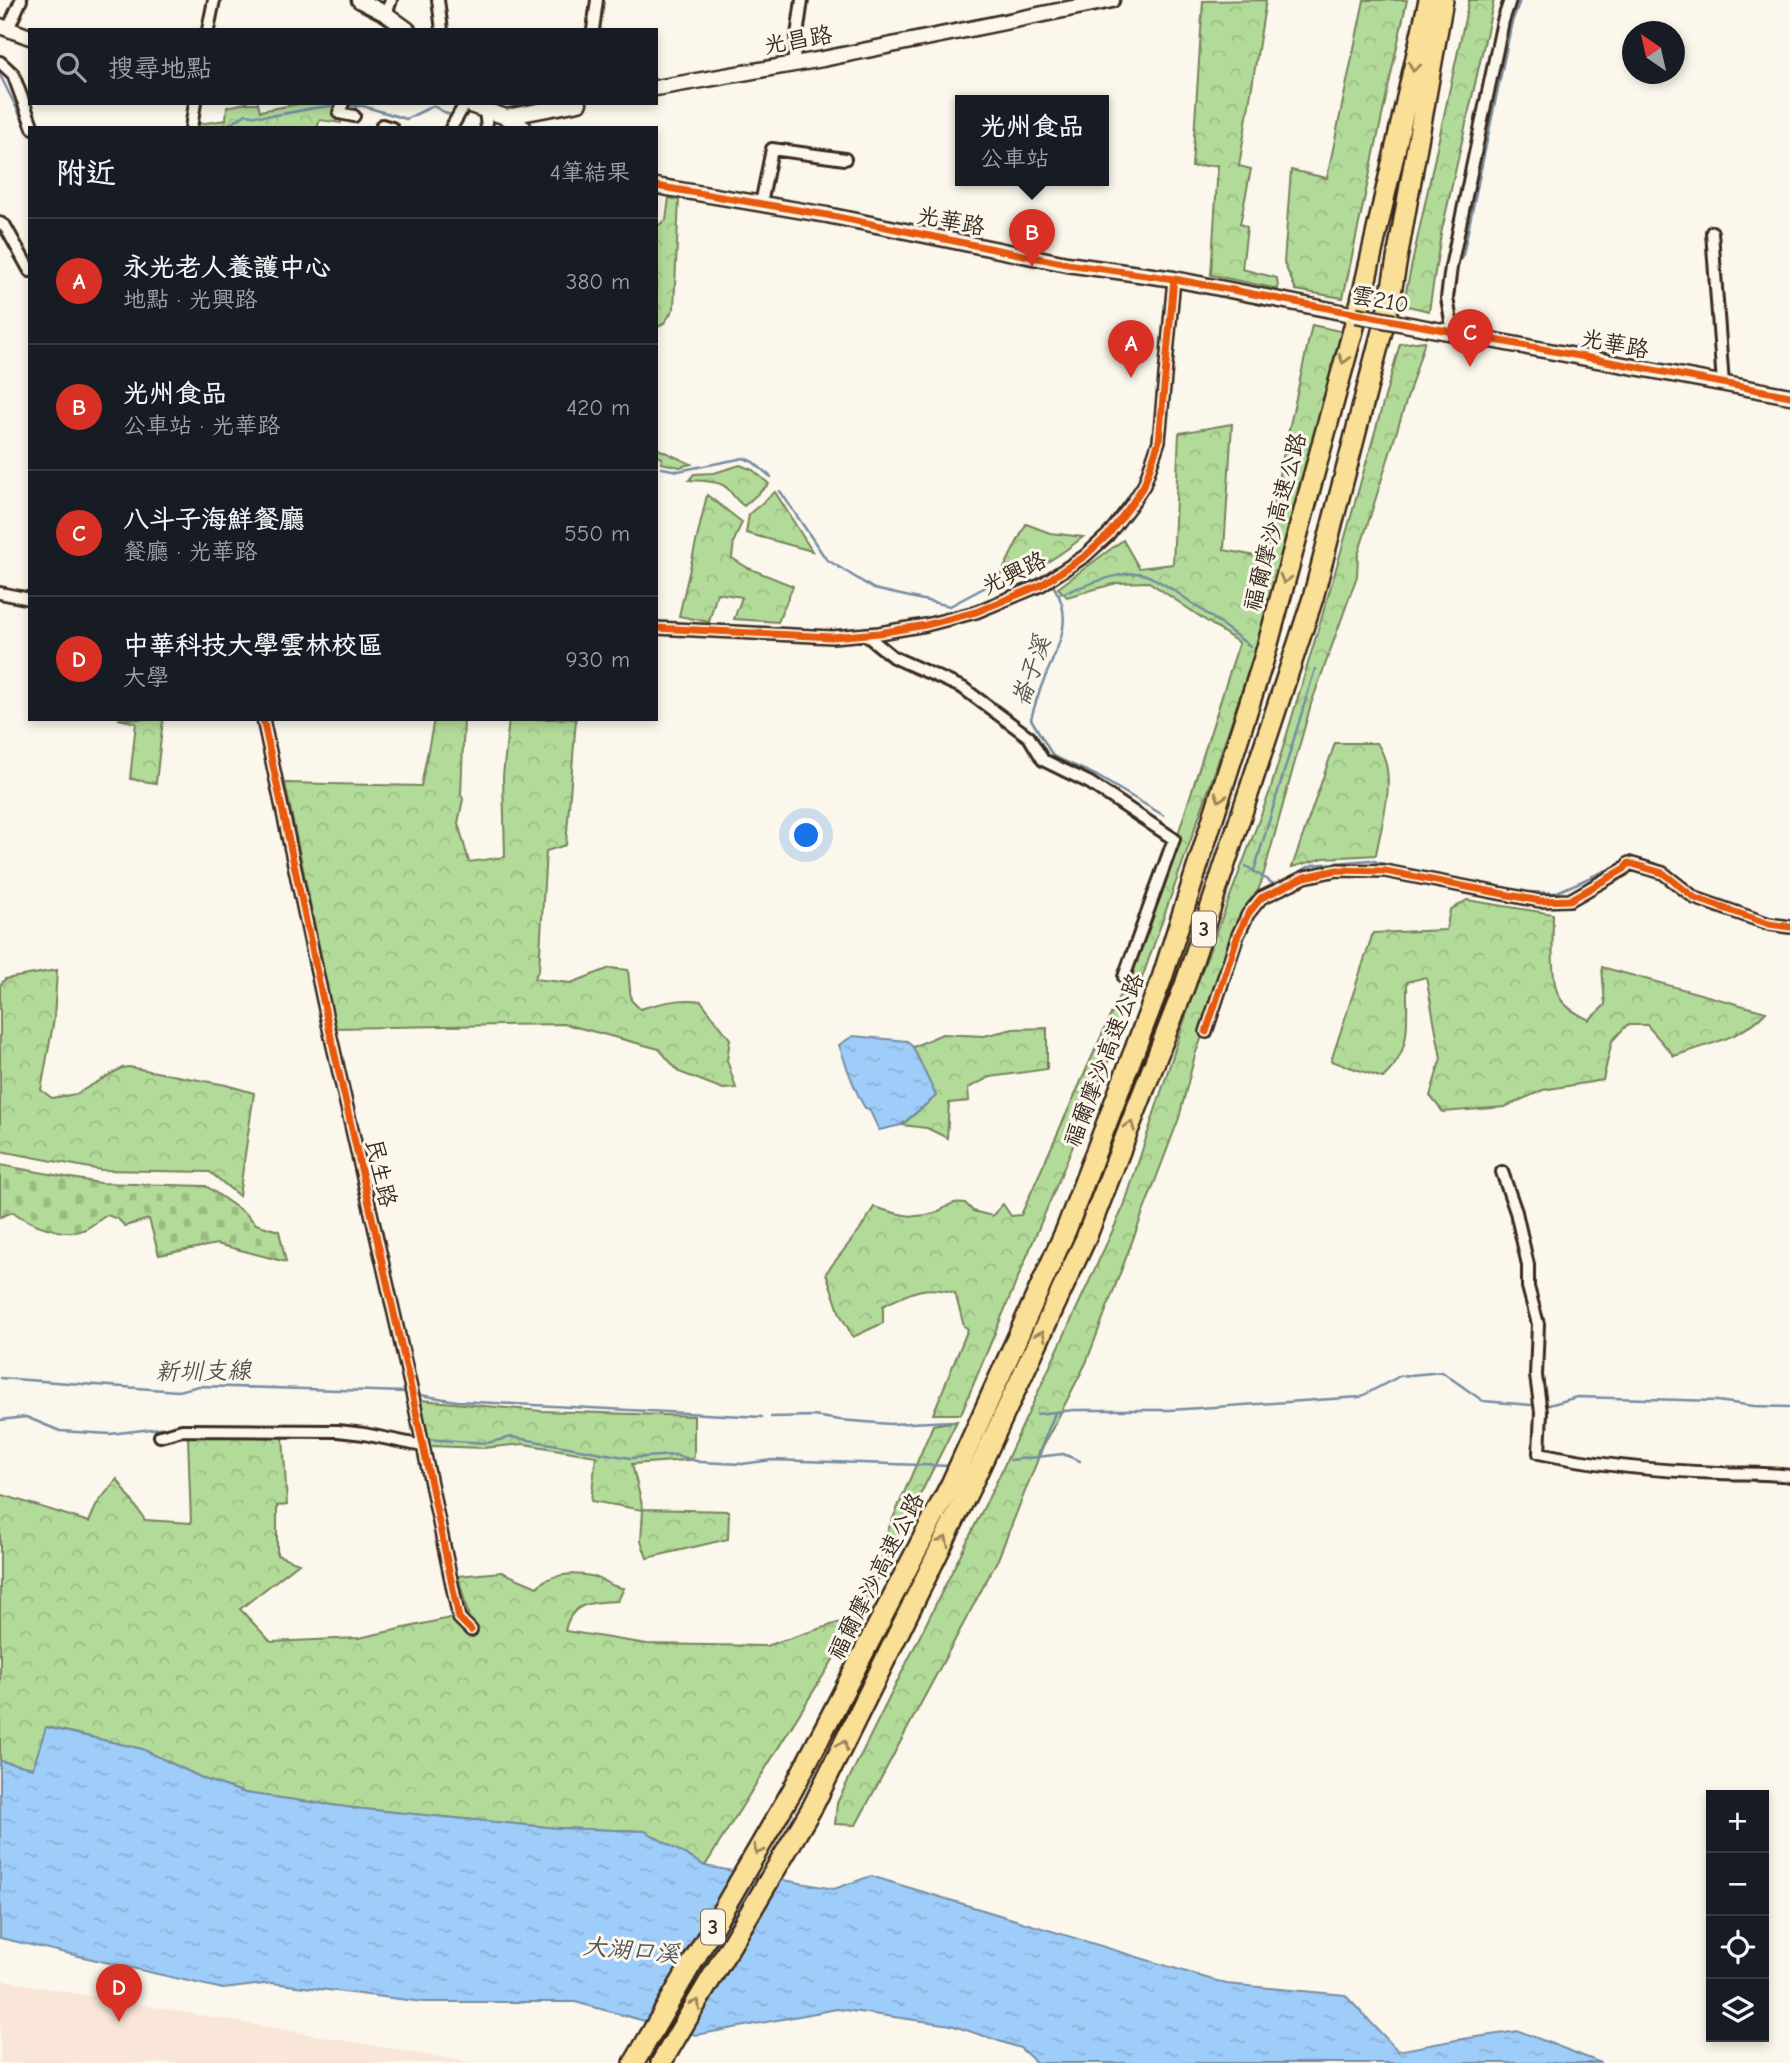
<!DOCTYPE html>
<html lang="zh-TW">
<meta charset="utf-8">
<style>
body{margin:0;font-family:"Comic Neue","LXGW WenKai TC",sans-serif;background:#242831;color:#f1f3f6}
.controls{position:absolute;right:21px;bottom:21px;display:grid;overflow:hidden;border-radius:0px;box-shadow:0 4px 10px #0003}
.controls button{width:63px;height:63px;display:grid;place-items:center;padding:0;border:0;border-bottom:2px solid #363941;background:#171b24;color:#f1f3f6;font:35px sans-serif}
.compass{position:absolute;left:1622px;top:21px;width:63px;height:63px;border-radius:50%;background:#171b24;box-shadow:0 4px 10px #0003;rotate:326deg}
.you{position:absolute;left:807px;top:836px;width:24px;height:24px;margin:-18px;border:5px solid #fff;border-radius:50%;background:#1a73e8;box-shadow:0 0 0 10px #1a73e833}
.badge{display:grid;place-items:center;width:46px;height:46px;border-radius:50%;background:#d93025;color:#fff;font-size:23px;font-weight:700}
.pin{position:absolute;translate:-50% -58px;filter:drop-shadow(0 2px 4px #0008)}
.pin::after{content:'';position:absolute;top:37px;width:24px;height:21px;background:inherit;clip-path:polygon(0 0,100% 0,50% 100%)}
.popup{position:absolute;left:955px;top:95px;width:154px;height:91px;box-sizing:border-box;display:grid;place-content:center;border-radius:0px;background:#171b24;filter:drop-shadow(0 2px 5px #0005);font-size:23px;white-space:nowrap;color:#9ea1a6}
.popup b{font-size:26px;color:#f1f3f6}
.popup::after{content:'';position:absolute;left:50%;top:100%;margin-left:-14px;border:14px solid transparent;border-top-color:#171b24}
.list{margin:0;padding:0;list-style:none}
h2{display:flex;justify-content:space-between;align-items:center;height:91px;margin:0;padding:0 28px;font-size:30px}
h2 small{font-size:23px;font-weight:400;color:#9ea1a6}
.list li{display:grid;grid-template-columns:46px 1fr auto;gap:21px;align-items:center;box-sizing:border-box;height:126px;padding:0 28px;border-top:2px solid #363941}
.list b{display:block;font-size:26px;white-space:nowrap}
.list p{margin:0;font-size:23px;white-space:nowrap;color:#9ea1a6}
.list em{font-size:23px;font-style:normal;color:#9ea1a6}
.icon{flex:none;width:38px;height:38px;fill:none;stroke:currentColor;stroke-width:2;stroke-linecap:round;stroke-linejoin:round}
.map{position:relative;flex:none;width:1790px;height:2063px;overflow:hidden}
.search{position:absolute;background:#171b24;box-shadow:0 4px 10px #0003;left:28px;top:28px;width:630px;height:77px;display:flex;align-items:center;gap:18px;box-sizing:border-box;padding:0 24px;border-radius:0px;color:#9ea1a6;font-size:26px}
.panel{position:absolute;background:#171b24;box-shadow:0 4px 10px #0003;left:28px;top:126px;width:630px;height:595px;border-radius:0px}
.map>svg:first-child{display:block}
.built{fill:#fae6d8}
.forest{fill:url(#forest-crowns);stroke:#76825c;stroke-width:2}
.cemetery{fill:url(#cemetery-stones);stroke:#76825c;stroke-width:2}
.water{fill:url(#water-ripples);stroke:#768ca2;stroke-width:2}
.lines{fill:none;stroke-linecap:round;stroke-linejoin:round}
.stream{stroke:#768ca2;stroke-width:2.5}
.minor-casing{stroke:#3b2a1e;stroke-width:16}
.tertiary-casing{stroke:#3b2a1e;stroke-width:19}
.motorway-casing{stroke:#3b2a1e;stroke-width:24}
.minor{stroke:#fbf7ec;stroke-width:10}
.tertiary{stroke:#fbf7ec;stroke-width:14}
.motorway{stroke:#fadf96;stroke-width:19}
.tertiary-bridge-casing{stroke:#3b2a1e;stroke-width:19;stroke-linecap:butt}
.tertiary-bridge{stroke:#fbf7ec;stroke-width:14}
.cycleway-casing{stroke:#fbf7ec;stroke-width:11}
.cycleway{stroke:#e8590c;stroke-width:7}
.oneway{stroke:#9a845a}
.labels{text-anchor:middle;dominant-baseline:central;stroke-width:6;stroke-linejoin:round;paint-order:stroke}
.shield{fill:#fbf7ec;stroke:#75685c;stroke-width:2}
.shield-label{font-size:21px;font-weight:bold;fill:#3b2a1e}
.street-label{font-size:23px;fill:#3b2a1e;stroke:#fbf7ec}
.water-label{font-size:24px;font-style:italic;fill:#545355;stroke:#fbf7ec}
</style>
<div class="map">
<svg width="1790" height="2063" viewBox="0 0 1790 2063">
<defs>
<pattern id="forest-crowns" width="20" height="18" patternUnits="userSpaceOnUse" patternTransform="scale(1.75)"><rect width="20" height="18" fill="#b2db99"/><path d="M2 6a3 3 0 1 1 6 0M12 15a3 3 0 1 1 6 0" fill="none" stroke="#9abc83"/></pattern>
<pattern id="cemetery-stones" width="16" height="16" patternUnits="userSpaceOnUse" patternTransform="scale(1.75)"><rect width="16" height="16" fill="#b2db99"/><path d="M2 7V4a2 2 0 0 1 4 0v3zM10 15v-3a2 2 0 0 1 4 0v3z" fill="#9abc83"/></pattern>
<pattern id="water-ripples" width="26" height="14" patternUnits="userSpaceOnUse" patternTransform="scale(1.75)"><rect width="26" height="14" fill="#9ecdfa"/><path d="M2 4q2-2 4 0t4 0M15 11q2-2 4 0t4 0" fill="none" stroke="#89b0d6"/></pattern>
</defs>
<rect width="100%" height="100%" fill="#fbf7ec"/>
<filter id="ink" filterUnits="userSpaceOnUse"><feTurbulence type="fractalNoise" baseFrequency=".0143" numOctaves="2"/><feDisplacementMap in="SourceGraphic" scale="14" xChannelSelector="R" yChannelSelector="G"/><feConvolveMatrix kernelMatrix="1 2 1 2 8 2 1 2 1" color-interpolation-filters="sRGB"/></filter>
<g filter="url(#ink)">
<!-- built -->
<path class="built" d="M0,1980l474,83h-474z"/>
<!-- forest -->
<path class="forest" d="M1266,0l-27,166 12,3 -11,55 7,3 -5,42 35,9 1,11 -67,-14 7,-110 -26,2 11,-166z
M1364,0h43l-64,298 -47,-8 -12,-27 7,-93 36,8z
M1469,0h25l-53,234 -12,77 -26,-6z
M245,103h13l2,8 44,-8h53l-2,10h-11l-3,10 -21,-3 -3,8h-120v-4l29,-4 1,-13z
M669,198l10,2 -5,108 -9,14 -9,7v-102l10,-7z
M1312,325l32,7 -70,262 -61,183 -72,204 -12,-8 50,-142 60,-188 -90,-61 -32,1 -50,14 -9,-9 65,-48 16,28 34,-4 6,-131 53,-9 -8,126 37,7z
M1425,341l-67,214 -1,21 -46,128 -49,176 -67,175 -16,63 -93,245 -44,86 -44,110 -142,266 -21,-1 2,-21 159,-320 128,-277 68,-209 78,-206 64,-215 66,-232z
M656,448l35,16 -11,3 -19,-4 1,-5 -6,-2z
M740,465l13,5 16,14 -25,22c-7,-5 -10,-10 -16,-17 -8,-9 -27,-8 -39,-9l5,-6 20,-1z
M775,492l37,59 -66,-18 3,-19z
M707,495l35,27 -8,19 -2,17 16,10 45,18 -15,36 -44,-3 8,-22 -25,-4 -8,29 -30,-6z
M1026,524l24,9 33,4c-30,23 -43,34 -82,37z
M118,719h45l-7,64 -26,-4 6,-56z
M434,719l30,1 -3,74 2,5 -5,24 11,39 36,-5 -2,-81 6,-57h67l-10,126 -20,6 -7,118 -5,10 37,4 39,-15 18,2 3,30 9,9c20,-6 40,-11 61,-8l29,38 -3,21 9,28 -13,1 -44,-17 -20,-23 -94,-25 -232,4 -11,-68 -37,-177 136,3z
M1335,743h42c22,32 5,76 -1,112l-52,3 -32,9z
M1467,900l86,14c0,19 -3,66 6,82 6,12 19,18 30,24l16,-15 -3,-38 164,45c-25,27 -58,32 -92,44l-27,-31h-20l-15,16 -9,39 -60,10 -38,17 -62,5 -13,-16 11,-38 -15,-81 -19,5c-1,39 7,67 -24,96l-52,-17 42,-128 73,-3 4,-20z
M57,970l-3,49 -13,71 11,8 24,-4 46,-26 7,-1 97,18 28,8 -15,103 -29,-24 -109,-2 -101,-19v-166l5,-6z
M1121,992l13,8 -173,414h-28l35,-85 -4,-3 -9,-33c-31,-9 -44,-1 -72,13v17l-30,14 -13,-23 -14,-41 35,-45 13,-21c20,6 40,13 61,6 14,-6 13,-12 30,-10l8,8 19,5 11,-12 8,12 10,-1z
M1047,1028v41l-57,8 -22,11 1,13 -20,2 -2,35 -20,-10 -25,-3 34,-29 -23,-49 29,-13 42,2 29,-7z
M421,1400l120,11 153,5v41l-5,3 -57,4 11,45 86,2 -1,28 -81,19 -6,-17 2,-31 -52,-9 5,-45 -72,-12 -41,4 -53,-2z
M957,1421l-100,200 -152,245 -60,-35 -88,-3 -204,-20 -108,-15 -41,-14 -62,-30 -95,-22 -14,41 -33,-7v-267l89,28 8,-18 20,-25 28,41 46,3 -3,-86 95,-1 4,69 -10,1v49l22,8 -59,46 31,33 88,-4 109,-24 -10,-38 44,-4 35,15c12,-14 37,-14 54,-11 12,2 20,12 33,12l-6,13c-25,1 -47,0 -53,30l82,13 119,2 84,-27 83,-194z"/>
<!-- cemetery -->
<path class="cemetery" d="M0,1165l99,18 107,3 40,28 10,10 23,7 7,31 -69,-18 -58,11 -10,-36 -24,7 -7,-7 -11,-4c-7,4 -16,12 -24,15 -18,8 -55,-7 -70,-18l-13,5z"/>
<!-- water -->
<path class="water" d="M853,1036l54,5 6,6 23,49 -35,29 -22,5 -10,-21 -4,-1c-12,-20 -18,-41 -26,-63z
M46,1727l96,22 62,30 41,14 108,15 204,20 88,3 60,35 129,23 37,-13 355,108 119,11 53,56 64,-12 57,-8 82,32h-564l-17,-15 -69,-23 -114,-16 -141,26 -121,-33h-152l-151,-19 -49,6 -223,-51v-177l33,7z"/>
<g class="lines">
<!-- stream -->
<path class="stream" d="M0,75l30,60
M345,106h18l43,13 27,-13 17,9
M214,128l18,-5 14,-9c30,7 61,-9 92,-8
M1462,259l50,-237 8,-22
M662,468l16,3 66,-13 9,4 18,15
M780,491l46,68 48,30 76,17 45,-24 26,-7
M1054,587c23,35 0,66 -13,100 -4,10 -7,21 -10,32l22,37 44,20 66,39
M1059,594c26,-7 50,-20 78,-21 21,0 92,58 113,73
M1246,866l29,19 37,-20 58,-5 35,10
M1254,871l61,-202
M1659,877l28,21
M1529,892l26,1 61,-27
M1692,902l20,7
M0,1378l178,13 21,-5 208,6
M420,1395l37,6 305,16
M1549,1405l28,-8 140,4 37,5 36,1
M1037,1414l37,-4h96l190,-13 40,-21 42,-4 41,29 48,4
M771,1417l42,-1 27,4 50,4 62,-3
M0,1420l26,-3 34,14 50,3 74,-9
M327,1426l35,3
M369,1430l48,8
M424,1439l63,4 25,-6 118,21 45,-3 25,7 42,2 30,-4 180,6
M1037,1458l18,-45
M1010,1460l53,-6 17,7"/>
<!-- minor casing -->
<g class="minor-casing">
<path id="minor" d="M438,0l4,30
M386,14l5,-14
M8,29l13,-29
M208,30l6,-30
M593,30l4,-30
M0,62l13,12 20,54
M793,64l9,-64
M343,103l-4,10 15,3
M485,111l2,17
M382,125l10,3
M191,128l4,-25
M451,128l14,-24
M761,204l11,-55 73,10
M0,223l5,3 25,45
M1712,232l11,152
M1453,333l-6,-35 4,-31 52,-246 7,-21
M0,593l30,6
M656,628l176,9 47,-4 47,-8 50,-13 65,-27 44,-29 23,-21 23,-30 13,-20 15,-44 15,-162
M865,634l28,23 70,31 66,49 14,23 47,23 84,56 -50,138
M263,719l67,314 81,355 48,230 12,12
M1206,1032l32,-97 10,-21 13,-16 44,-21 32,-7 48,1 155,30 30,-1 54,-31 5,-6 34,10 32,25 74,26 21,3
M1502,1172l14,40 12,53v22l10,37 -2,52 5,36 -2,41c60,13 121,18 181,20 24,1 47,0 70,3
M160,1436l22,-6 156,1 26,3 59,12"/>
</g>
<!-- tertiary casing -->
<g class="tertiary-casing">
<path id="tertiary" d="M359,0l27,14 22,16
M0,26l30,11
M656,88l167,-29 289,-59
M464,103l42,14 73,-14
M506,117l18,11
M656,186l171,29 240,49 107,15 182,36
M1394,322l396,74"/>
</g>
<!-- motorway casing -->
<g class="motorway-casing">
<path id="motorway" d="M634,2063l158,-272 160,-309 114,-252 96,-252 102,-320 97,-357 68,-301
M661,2063l152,-257 157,-318 116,-250 99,-253 128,-387 76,-294 54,-304"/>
</g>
<!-- minor -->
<use href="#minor" class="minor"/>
<!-- tertiary -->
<use href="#tertiary" class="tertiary"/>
<!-- motorway -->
<use href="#motorway" class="motorway"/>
<!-- tertiary-bridge casing -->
<g class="tertiary-bridge-casing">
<path id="tertiary-bridge" d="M1356,315l38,7"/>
</g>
<!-- tertiary-bridge -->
<use href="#tertiary-bridge" class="tertiary-bridge"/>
<!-- cycleway casing -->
<g class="cycleway-casing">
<path id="cycleway" d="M656,186l171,29 240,49 107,15 616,117
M656,628l176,9 47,-4 47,-8 50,-13 65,-27 44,-29 23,-21 23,-30 13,-20 15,-44 15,-162
M263,719l67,314 81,355 48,230 12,12
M1206,1032l32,-97 10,-21 13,-16 44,-21 32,-7 48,1 155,30 30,-1 54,-31 5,-6 34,10 32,25 74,26 21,3"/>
</g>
<!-- cycleway -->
<use href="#cycleway" class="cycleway"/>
</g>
<!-- one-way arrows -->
<defs><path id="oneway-chevron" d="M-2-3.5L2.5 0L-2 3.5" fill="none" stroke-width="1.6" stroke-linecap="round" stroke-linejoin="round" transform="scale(1.75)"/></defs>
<g class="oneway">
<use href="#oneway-chevron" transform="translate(1414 67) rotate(103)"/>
<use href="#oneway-chevron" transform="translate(1344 359) rotate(106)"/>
<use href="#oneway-chevron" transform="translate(1285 579) rotate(105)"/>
<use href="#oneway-chevron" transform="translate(1220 797) rotate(108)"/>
<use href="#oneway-chevron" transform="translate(1130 1126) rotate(-69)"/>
<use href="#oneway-chevron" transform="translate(1041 1335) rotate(-65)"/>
<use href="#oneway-chevron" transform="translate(944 1541) rotate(-64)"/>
<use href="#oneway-chevron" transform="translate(843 1745) rotate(-64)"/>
<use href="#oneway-chevron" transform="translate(758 1850) rotate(120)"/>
<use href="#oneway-chevron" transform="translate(696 2004) rotate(-59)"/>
</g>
</g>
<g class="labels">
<!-- shield labels -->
<g class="shield">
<rect x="1192" y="911.5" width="24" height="35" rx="5"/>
<rect x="701" y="1909.5" width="24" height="35" rx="5"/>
</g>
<g class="shield-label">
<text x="1204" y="929">3</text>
<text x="713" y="1927">3</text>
</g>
<!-- street labels -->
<g class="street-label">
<text transform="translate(798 40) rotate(-10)">光昌路</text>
<text transform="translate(951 221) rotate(11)">光華路</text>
<text transform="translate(1380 300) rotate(11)">雲210</text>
<text transform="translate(1615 344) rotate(11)">光華路</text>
<text transform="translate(1275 522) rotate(-75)">福爾摩沙高速公路</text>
<text transform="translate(1014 573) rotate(-26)">光興路</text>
<text transform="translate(1104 1060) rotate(-69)">福爾摩沙高速公路</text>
<text transform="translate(381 1173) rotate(77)">民生路</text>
<text transform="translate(876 1576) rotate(-63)">福爾摩沙高速公路</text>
</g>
<!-- water labels -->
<g class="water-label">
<text transform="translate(1031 671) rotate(-71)">崙子溪</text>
<text transform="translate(203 1371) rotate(-1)">新圳支線</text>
<text transform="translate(631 1950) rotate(5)">大湖口溪</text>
</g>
</g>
</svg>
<div class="controls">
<button>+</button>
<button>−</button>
<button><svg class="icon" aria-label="locate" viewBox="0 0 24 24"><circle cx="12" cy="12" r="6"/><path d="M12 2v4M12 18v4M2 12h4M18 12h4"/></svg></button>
<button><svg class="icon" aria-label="layers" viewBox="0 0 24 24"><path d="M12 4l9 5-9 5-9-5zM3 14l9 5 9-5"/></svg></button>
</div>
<svg class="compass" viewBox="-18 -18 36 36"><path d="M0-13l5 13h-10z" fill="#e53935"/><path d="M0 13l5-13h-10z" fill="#9ea1a6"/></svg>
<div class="you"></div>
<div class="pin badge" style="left:1131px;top:378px">A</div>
<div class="pin badge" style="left:1032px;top:267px">B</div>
<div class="popup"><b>光州食品</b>公車站</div>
<div class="pin badge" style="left:1470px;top:367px">C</div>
<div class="pin badge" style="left:119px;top:2022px">D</div>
<div class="search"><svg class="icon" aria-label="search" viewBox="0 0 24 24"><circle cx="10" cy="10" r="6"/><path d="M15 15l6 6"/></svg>搜尋地點</div>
<section class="panel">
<h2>附近<small>4筆結果</small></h2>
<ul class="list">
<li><span class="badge">A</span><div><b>永光老人養護中心</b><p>地點 · 光興路</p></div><em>380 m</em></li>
<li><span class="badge">B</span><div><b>光州食品</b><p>公車站 · 光華路</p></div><em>420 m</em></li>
<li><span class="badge">C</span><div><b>八斗子海鮮餐廳</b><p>餐廳 · 光華路</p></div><em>550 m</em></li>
<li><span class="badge">D</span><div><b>中華科技大學雲林校區</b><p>大學</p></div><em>930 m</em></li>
</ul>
</section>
</div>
